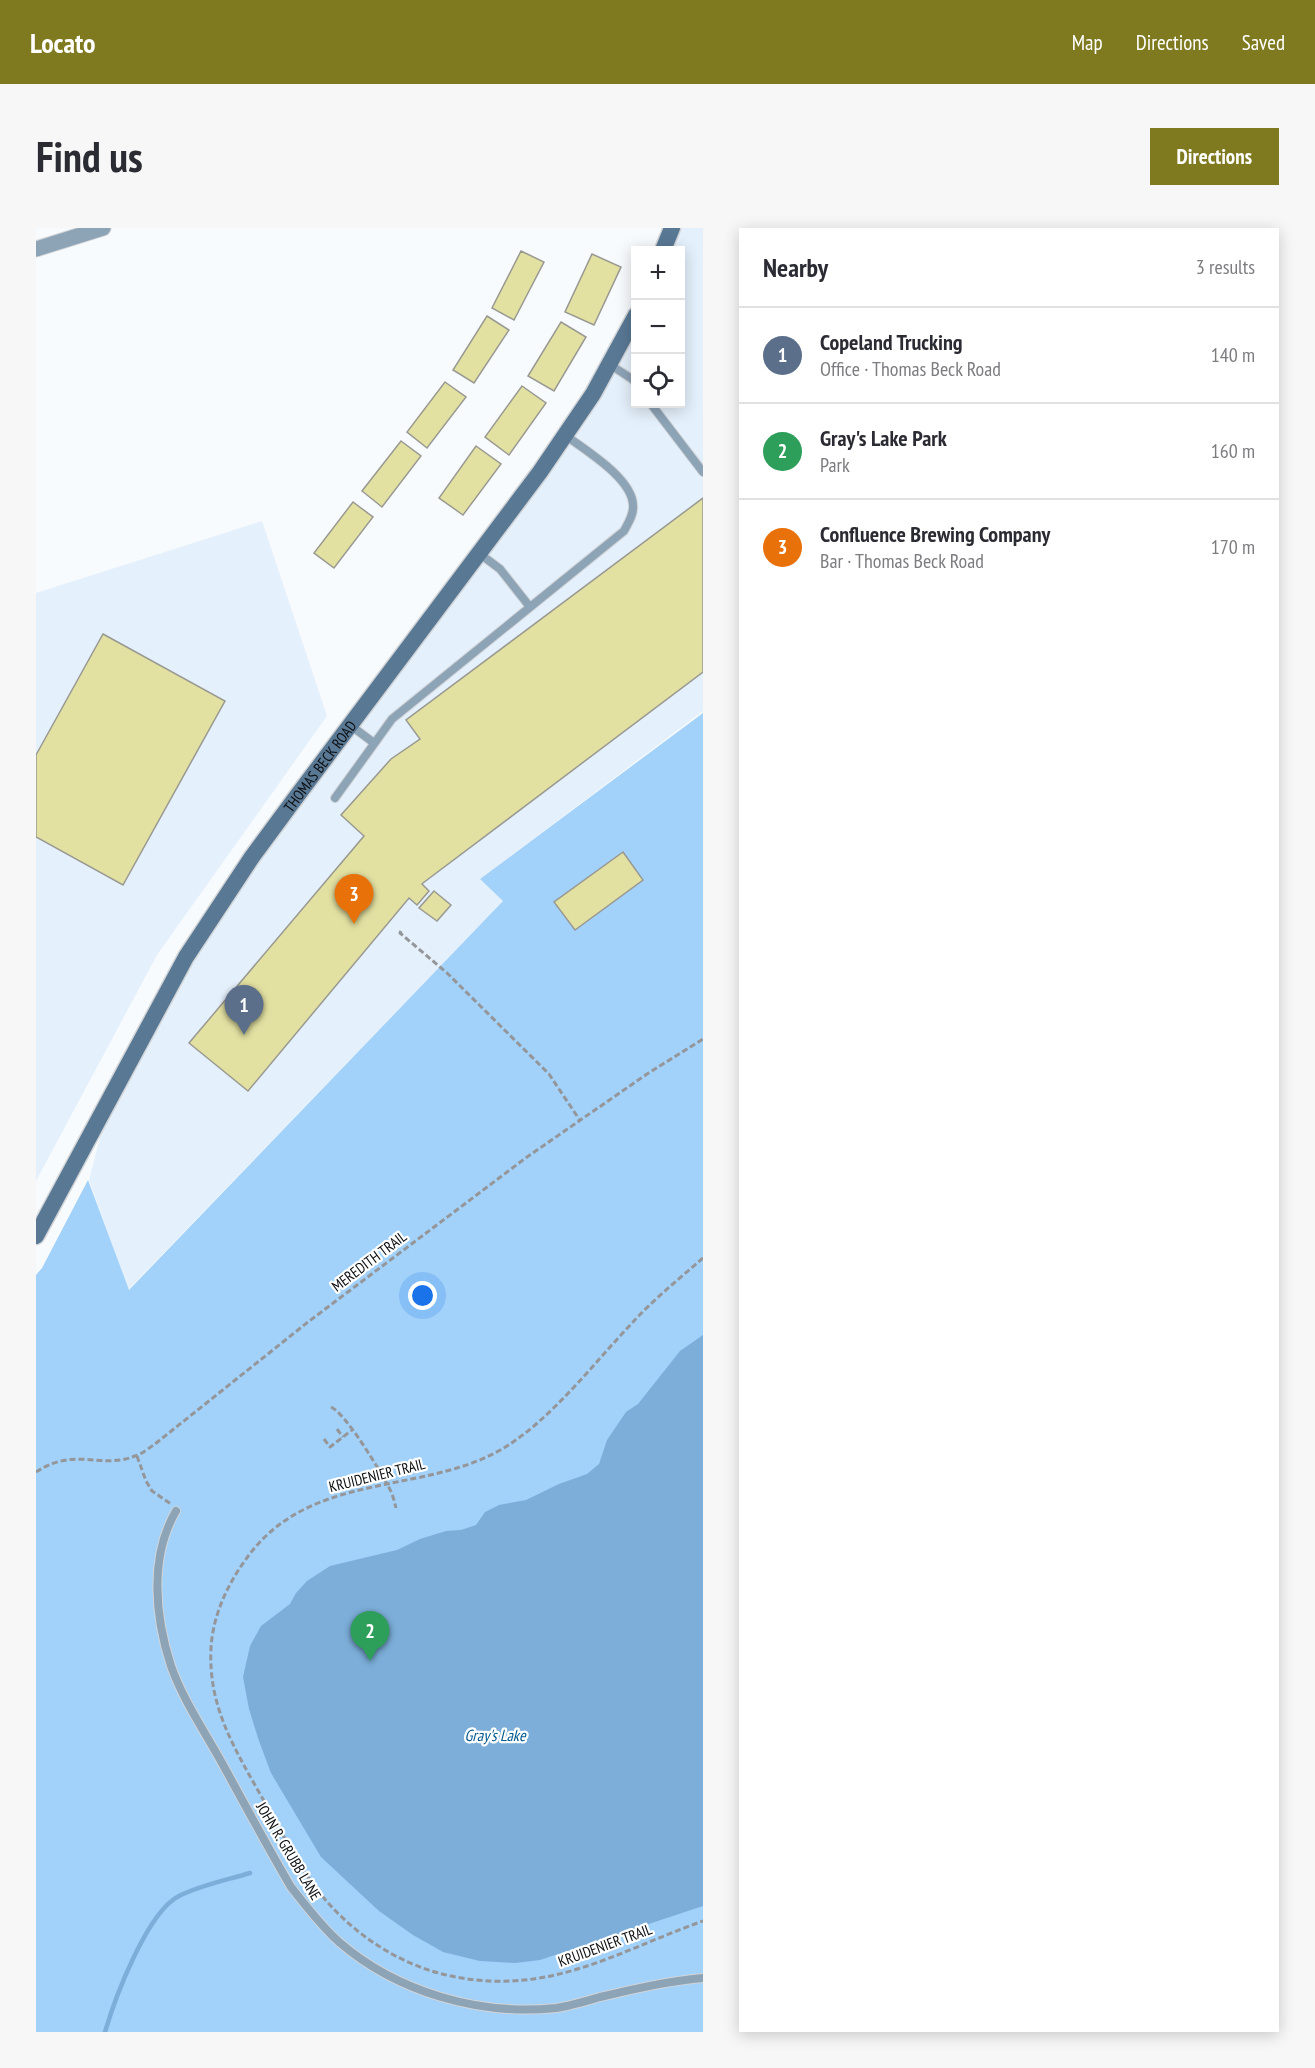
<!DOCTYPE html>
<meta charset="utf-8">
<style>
body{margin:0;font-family:"PT Sans Narrow",sans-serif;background:#f7f7f7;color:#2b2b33}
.controls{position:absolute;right:18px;top:18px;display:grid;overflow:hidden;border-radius:0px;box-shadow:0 3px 15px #0003}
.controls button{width:54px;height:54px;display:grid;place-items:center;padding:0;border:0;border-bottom:2px solid #e1e1e2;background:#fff;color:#2b2b33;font:30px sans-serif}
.you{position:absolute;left:387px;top:1068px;width:21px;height:21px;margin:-15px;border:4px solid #fff;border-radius:50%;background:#1a73e8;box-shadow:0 0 0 9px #1a73e833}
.badge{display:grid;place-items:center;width:39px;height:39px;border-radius:50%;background:#7f7a1f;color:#fff;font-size:20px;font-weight:700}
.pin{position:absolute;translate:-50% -50px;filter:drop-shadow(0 2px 3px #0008)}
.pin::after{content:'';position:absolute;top:32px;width:21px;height:18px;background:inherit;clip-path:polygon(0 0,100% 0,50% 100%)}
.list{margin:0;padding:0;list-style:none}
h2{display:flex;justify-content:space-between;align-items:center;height:78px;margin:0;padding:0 24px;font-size:26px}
h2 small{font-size:20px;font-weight:400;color:#7c7c81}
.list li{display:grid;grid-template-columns:39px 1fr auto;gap:18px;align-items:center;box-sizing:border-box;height:96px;padding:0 24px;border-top:2px solid #e1e1e2}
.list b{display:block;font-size:22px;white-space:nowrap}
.list p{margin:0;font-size:20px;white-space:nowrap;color:#7c7c81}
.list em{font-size:20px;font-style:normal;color:#7c7c81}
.icon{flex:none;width:33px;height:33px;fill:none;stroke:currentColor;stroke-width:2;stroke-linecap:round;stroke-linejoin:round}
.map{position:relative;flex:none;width:667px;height:1804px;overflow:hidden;border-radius:0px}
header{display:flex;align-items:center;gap:36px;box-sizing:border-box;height:84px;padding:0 30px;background:#7f7a1f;color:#fff}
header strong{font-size:28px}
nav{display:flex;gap:33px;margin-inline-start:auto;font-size:21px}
.intro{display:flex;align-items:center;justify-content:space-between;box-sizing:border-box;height:144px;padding:0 36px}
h1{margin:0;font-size:42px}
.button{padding:15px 27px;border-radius:0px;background:#7f7a1f;color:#fff;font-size:21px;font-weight:700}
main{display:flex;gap:36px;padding:0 36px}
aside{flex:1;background:#fff;border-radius:0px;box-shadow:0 3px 15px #0003}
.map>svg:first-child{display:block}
.built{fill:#e4f0fb}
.green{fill:#a2d1fa}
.water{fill:#7caed9}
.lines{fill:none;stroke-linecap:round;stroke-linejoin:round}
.stream{stroke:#7caed9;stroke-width:4.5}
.building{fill:#e3e1a1;stroke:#999992;stroke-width:1.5}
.service-casing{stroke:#d2d5d8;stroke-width:10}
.minor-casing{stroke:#d2d5d8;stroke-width:17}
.secondary-casing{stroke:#d2d5d8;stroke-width:19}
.path{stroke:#949699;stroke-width:3;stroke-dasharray:6 3;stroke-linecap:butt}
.service{stroke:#8da3b6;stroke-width:8}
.minor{stroke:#8da3b6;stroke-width:15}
.secondary{stroke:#597894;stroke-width:16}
.labels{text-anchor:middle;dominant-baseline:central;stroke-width:4.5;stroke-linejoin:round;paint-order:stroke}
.street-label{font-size:15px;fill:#0c0e10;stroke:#fff}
.water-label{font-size:16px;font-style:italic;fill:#00588d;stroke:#fff}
</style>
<header>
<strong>Locato</strong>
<nav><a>Map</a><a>Directions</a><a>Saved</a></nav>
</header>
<div class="intro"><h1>Find us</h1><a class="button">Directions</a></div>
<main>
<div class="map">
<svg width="667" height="1804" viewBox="0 0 667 1804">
<rect width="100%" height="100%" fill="#f8fbfe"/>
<!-- built -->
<path class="built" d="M636,0h31v483l-223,168 23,22 -375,389 -39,-110 21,-81 76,-142 354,-485 95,-157 1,89h44v-154h-17z
M226,293l65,195 -170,239 -121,226v-588z"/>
<!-- green -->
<path class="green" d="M667,485v1319h-667v-757l6,-7 46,-88 41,110 374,-389 -23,-22z"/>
<!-- water -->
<path class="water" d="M667,1107v571l-163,54 -25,3 -35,-2 -37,-9 -30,-17 -34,-24 -58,-54 -50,-84 -12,-32 -10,-32 -6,-32 7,-31 11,-20 29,-22 6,-11 11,-12 23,-15 67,-16 23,-11 26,-8 15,-1 15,-5 9,-13 14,-7 27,-5 33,-16 28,-10 12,-10 8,-24 19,-28 12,-8 42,-53z"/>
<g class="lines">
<!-- stream -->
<path class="stream" d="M69,1804c10,-34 42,-120 74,-136 22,-11 48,-16 71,-23"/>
</g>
<!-- building -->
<path class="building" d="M485,23l23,11 -30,58 -22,-12z
M556,26l29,13 -27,58 -29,-13z
M451,88l22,14 -35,53 -21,-13z
M525,94l25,15 -32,54 -26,-15z
M409,154l21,15 -39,51 -20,-16z
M486,158l24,17 -37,52 -24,-18z
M365,213l20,15 -39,51 -20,-16z
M440,218l25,18 -38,51 -24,-17z
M667,270v174l-280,211 -1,1 7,7 -12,14 -8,-7 -161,193 -59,-48 175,-207 -23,-21 50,-56 29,-20 -14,-19z
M317,274l20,15 -39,51 -20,-15z
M67,406l122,67 -102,184 -87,-48v-82z
M587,624l20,28 -68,50 -21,-28z
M398,663l17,14 -14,16 -18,-13z"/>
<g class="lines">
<!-- service casing -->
<g class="service-casing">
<path id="service" d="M573,136l23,15 4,4
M615,176l52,68
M444,326l20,15 30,38
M314,497l24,18
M299,570l57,-79 232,-188c4,-8 10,-16 9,-26 -1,-27 -48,-55 -68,-70
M140,1283c-27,46 -21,106 -5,155 12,34 34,66 51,97 23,42 45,83 69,124 15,19 30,39 48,55 58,50 140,74 217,66 14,-2 30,-7 44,-11 34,-8 68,-16 103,-19"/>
</g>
<!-- minor casing -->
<g class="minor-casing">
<path id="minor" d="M0,21l67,-21"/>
</g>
<!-- secondary casing -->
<g class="secondary-casing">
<g id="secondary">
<path d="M627,22l9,-22"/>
<path id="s1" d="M0,1008l150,-279 66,-100 45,-61 243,-324 53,-78 43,-79"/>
</g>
</g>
<!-- path -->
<path class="path" d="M365,703l-1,2 47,40 102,101 30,45
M667,1030c-24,21 -49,41 -70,64 -38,40 -80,95 -126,124 -77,49 -189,24 -254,104 -22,27 -40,62 -42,98 -3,57 22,98 49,146 18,31 34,64 55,93 34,45 85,80 141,90 96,18 160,-25 247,-56
M295,1179c15,7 48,62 57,79 4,6 6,14 8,22
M301,1201l6,8
M288,1211l6,8 22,-17
M101,1228l9,25 6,10 19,13
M0,1244c40,-26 65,-2 99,-16 7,-2 14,-8 20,-12l153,-122 219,-165 120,-83 56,-35"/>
<!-- service -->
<use href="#service" class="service"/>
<!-- minor -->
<use href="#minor" class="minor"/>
<!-- secondary -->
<use href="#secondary" class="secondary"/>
</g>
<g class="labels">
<!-- street labels -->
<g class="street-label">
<text stroke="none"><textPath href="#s1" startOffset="550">THOMAS BECK ROAD</textPath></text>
<text transform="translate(333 1033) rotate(-37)">MEREDITH TRAIL</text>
<text transform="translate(341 1247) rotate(-14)">KRUIDENIER TRAIL</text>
<text transform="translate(253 1623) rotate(59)">JOHN R. GRUBB LANE</text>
<text transform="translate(569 1717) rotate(-20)">KRUIDENIER TRAIL</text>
</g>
<!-- water labels -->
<g class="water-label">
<text x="459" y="1507">Gray's Lake</text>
</g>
</g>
</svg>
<div class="controls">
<button>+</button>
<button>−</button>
<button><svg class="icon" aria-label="locate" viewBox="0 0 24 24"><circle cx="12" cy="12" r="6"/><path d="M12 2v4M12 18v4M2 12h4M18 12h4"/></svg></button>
</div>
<div class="you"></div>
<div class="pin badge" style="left:208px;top:807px;background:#5c6f8a">1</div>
<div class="pin badge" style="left:334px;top:1433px;background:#2e9e5b">2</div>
<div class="pin badge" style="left:318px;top:696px;background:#e8710a">3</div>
</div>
<aside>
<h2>Nearby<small>3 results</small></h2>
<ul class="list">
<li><span class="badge" style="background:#5c6f8a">1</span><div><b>Copeland Trucking</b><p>Office · Thomas Beck Road</p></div><em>140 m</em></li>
<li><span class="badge" style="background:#2e9e5b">2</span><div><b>Gray's Lake Park</b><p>Park</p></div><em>160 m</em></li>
<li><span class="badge" style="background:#e8710a">3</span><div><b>Confluence Brewing Company</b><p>Bar · Thomas Beck Road</p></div><em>170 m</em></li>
</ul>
</aside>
</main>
